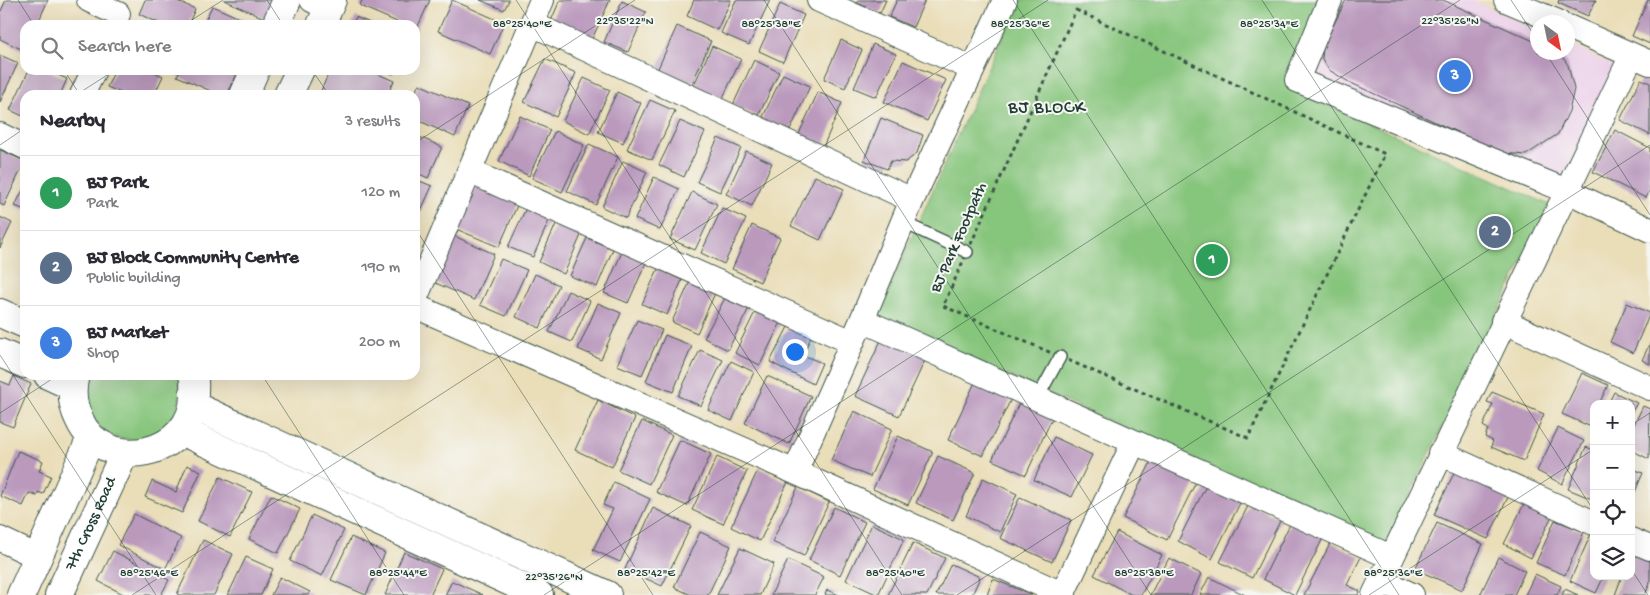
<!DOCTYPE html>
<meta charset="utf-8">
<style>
body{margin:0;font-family:"Gochi Hand",sans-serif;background:#f7f7f7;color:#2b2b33}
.controls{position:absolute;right:15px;bottom:15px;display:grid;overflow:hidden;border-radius:10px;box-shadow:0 5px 20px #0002}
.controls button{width:45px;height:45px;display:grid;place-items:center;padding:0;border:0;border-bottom:1px solid #e1e1e2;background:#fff;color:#2b2b33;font:25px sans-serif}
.compass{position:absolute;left:1530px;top:15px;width:45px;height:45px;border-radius:50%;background:#fff;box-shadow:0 5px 20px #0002;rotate:147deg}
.you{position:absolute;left:794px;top:351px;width:18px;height:18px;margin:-12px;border:4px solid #fff;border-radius:50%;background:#1a73e8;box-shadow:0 0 0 8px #1a73e833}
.badge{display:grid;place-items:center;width:32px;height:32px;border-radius:50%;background:#db2777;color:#fff;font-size:16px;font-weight:700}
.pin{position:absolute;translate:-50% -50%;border:2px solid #fff;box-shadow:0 1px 5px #0006}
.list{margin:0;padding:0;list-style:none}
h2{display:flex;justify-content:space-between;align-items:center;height:65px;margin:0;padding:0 20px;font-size:21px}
h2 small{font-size:16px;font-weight:400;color:#7c7c81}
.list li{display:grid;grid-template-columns:32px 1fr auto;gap:15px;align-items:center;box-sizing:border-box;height:75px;padding:0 20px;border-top:1px solid #e1e1e2}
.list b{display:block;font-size:19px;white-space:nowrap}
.list p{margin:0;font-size:16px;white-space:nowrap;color:#7c7c81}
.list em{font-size:16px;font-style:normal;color:#7c7c81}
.icon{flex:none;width:28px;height:28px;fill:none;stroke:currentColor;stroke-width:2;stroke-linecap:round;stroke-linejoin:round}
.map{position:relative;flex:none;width:1650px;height:595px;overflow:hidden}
.search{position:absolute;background:#fff;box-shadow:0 5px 20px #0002;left:20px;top:20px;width:400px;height:55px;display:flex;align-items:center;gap:12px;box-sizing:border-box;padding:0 18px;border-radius:15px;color:#7c7c81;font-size:19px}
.panel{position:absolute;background:#fff;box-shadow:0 5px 20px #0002;left:20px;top:90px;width:400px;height:290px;border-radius:15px}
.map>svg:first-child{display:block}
.built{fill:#ecd1ea}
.green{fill:#86c57c;stroke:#528158}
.building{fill:#ba99bd}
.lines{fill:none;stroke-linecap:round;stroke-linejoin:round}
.service-casing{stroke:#3d5548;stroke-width:14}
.minor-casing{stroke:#3d5548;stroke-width:26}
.tertiary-casing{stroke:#3d5548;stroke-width:30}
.secondary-casing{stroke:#3d5548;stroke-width:30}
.path{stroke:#3d5548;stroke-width:3;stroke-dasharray:4 4;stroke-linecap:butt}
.service{stroke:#fff;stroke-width:11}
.minor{stroke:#fff;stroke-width:24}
.tertiary{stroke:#fff;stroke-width:28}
.secondary{stroke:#fff;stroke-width:28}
.ticks{fill:none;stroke:#1f3d34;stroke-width:1;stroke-opacity:0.45}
.labels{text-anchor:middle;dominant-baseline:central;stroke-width:4;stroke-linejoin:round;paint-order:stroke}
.street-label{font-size:16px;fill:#1f3d34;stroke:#f6f6f2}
.neighbourhood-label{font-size:18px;letter-spacing:1px;fill:#1f3d34;stroke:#f6f6f2}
.ticks-label{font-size:12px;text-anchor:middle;fill:#1f3d34;stroke:#f6f6f2;stroke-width:4;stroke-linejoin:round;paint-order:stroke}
</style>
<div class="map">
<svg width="1650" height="595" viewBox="0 0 1650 595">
<rect width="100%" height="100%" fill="#f6f6f2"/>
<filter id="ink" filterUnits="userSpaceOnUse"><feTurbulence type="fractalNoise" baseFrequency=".02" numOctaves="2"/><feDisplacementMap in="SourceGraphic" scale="10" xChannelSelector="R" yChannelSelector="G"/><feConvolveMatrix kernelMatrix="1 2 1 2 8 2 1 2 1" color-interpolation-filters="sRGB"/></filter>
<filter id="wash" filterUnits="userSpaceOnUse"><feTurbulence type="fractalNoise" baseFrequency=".0096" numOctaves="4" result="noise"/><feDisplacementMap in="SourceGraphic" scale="20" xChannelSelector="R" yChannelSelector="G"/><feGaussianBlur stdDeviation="1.12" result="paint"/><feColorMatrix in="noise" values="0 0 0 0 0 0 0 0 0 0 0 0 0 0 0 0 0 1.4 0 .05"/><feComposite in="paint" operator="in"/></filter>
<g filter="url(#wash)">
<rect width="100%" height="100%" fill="#eadeb9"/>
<!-- built -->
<path class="built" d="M1342,0h130l65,30 1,22h30v-8l51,24 -61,117 -252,-107z"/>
<!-- green -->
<path class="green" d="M1019,0h305l-38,86 264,119 -165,341 -509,-230z
M90,375h88c18,66 -74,91 -90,30 -2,-10 -2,-20 2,-30z"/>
<g id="blocks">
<!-- building -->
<path class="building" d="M6,0h42l-11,25h-12v26l-25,-12v-26z
M145,0h30l20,9 -7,16h-25l-24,-11z
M224,0h51l-9,19z
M362,0h68l-15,33v-8h-11l-44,-19z
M452,0l52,23 -14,31 -52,-23z
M480,0h29l-5,10z
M560,0h50l-18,39 -41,-18z
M694,0h37l-14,30 -30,-14z
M736,0h34l-21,45 -28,-12z
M858,0h28l-6,13 -23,-10z
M897,0h28l-12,27 -24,-10z
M1346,0h97l95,43v9h21l9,13 6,24 -5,22 -11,23 -32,21 -24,-2 -153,-71 -20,-12 -7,-11 1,-13z
M1559,0h37l-8,16 -30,-13z
M1648,0h2v44l-18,-8z
M622,1l24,11 -18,40 -24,-10z
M780,4l24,11 -21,47 -24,-11z
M212,6l44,19h-53z
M356,17l18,8h-22z
M677,26l34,15 -21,47 -34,-15z
M841,40l21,10 -17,38 -21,-9z
M873,44l23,10 -20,43 -22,-9z
M712,46l29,13 -20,43 -29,-13z
M0,55l18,8 -18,39z
M545,59l31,14 -20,44 -32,-15z
M754,60l25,12 -21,45 -25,-12z
M903,61l43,19 -19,41 -43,-19z
M29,70h18l20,9 -7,16h-35v22l-15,-7z
M115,70h35l13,6 -9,19h-28l-19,-8z
M180,70h59l-12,25h-7l-43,-19z
M330,70h39l25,11 -7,14h-63l-4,-2z
M383,70h12l-2,4z
M783,74l27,12 -21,47 -28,-12z
M584,78l26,12 -21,44 -26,-13z
M1641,79l9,4v52l-30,-15z
M419,84l49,22 -13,31 -40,-18 -1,-24z
M617,92l24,11 -18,40 -25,-11z
M818,92l24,11 -19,44 -25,-11z
M650,100l25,11 -23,49 -25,-11z
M520,116l30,14 -21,46 -30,-15z
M881,118l42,17 -6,18 -11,9 -15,-1 -4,8 -23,-9z
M680,121l25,11 -21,45 -25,-12z
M1615,130l35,18v42l-4,8 -53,-26z
M555,131l29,14 -22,47 -30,-14z
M415,135l27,12 -14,31 -13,-6z
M718,138l23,10 -21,44 -23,-10z
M589,144l29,13 -22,48 -29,-14z
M0,150l25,11 -21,45 -4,-2z
M746,151l26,12 -20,43 -26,-12z
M623,161l24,11 -21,46 -24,-11z
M815,176l29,13 -24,51 -29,-14z
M654,177l25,12 -19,41 -25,-11z
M415,179l17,7 -17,38z
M477,183l42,18 -20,46 -43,-18z
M25,186v24l-10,-4z
M692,192l25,12 -22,46 -25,-11z
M527,206l24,10 -18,41 -25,-10z
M722,208l24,11 -22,45 -23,-11z
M0,217l12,6 -12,25z
M557,222l25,11 -18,41 -25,-12z
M752,225l28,13 -20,44 -28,-13z
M452,235l42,19 -20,46 -43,-19z
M587,238l26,11 -16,38 -27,-11z
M622,252l24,11 -18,40 -24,-10z
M501,259l26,11 -21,46 -26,-11z
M658,269l24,11 -15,35 -25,-11z
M535,274l24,11 -19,43 -24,-11z
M691,279l25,12 -19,42 -25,-11z
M568,291l22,10 -18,41 -23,-10z
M726,296l23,12 -21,42 -24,-12z
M598,303l23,10 -20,46 -23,-10z
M1627,303l23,10 -17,40 -23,-11z
M756,310l25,12 -21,43 -25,-12z
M637,320l25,10 -20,45 -25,-10z
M790,323l22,11 -9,21 19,8 -9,21 -43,-22z
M884,334l44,20 -29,62 -44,-20z
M665,335l27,11 -19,46 -27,-11z
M1650,343v21l-8,-4z
M700,350l23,10 -22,46 -23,-10z
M731,361l23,11 -22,49 -24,-11z
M1582,373l26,12 -9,19h-5v12l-5,10 -27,-12z
M14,376l17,8 -18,43 -13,-5v-41l10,4z
M767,376l44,20 -22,48 -44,-21z
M977,378l36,17 -30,61 -35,-16z
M1492,392l52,22 -20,47 -33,-14 2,-6 -8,-4 3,-8 -5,-3 10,-22 -6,-2z
M1614,392l23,11 -6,10v-9h-23z
M598,400l37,18 -23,49 -37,-17z
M1020,401l33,15 -27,59 -34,-15z
M1643,406l7,3 -1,50 -18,-9v-19z
M854,411l38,18 -22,48 -39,-17z
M642,421l30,14 -23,49 -31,-14z
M1558,428l26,13 -22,43 -25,-13z
M898,436l35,16 -25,53 -35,-16z
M1054,437l38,18 -20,42 -38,-17z
M680,440l31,14 -24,52 -31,-14z
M1586,447l8,3v44l-2,5 -24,-10z
M18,451l25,10 -4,10 12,5 -8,18 -5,-2 -1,4 -8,-3 -6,13 -23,-10z
M938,456l37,17 -22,47 -37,-17z
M717,457l30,14 -24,53 -31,-14z
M1153,458l44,22 -30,60 -44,-22z
M187,465l14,6 -19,42 -37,-16 7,-16 24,11z
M759,468l29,14 -28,59 -29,-14z
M1631,468l12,5 -12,28z
M1455,471l54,24 -21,44 -54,-24z
M220,477l32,15 -22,45 -32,-16z
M983,478l34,16 -17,38 -34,-16z
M614,482l36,17 -30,63 -27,-12 20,-41 -10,-4z
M1207,484l34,17 -29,58 -34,-18z
M798,487l31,15 -25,54 -32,-14z
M271,495l29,14 -22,44 -29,-14z
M1020,497l51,23 -19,42 -52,-24z
M1525,502l27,14 -21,42 -27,-14z
M1249,504l32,15 -29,59 -32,-16z
M834,507l31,15 -25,53 -31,-15z
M653,508l38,18 -29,60 -37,-17z
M134,514l47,24 -16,31 -47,-24z
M312,515l32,15 -22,46 -32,-15z
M1555,520l29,12 -19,43 -29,-12z
M1291,522l32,16 -28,57 -32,-16z
M1437,523l46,21 -21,46 -47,-21z
M872,524l32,15 -26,56 -32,-15z
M700,532l31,14 -23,49h-17l-17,-8z
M1117,532l45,23 -21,40h-9l-38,-20z
M1591,534l3,1v41h10l-8,17 -26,-12z
M351,537l34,16 -19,42 -35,-15z
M203,540l30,14 -19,41h-35l-2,-1z
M1331,542l30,15 -14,28 13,6 -2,4h-54z
M913,543l32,15 -18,37h-39z
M740,548l34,16 -14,31h-43z
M113,551l56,29 -8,15h-36l-27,-14z
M404,552l38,17 -12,26h-45z
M1632,554l18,7v22l-5,12h-30l7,-19h9z
M246,557l27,12 -12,26h-33z
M1498,557l27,14 -11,24h-34z
M1169,558l32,16 -10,21h-41z
M788,560l36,17 -9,18h-44z
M951,564l29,13 -8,18h-36z
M1535,574l26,12 -4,9h-32z
M280,577l30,15 -2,3h-37z
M1209,577l36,18h-45z
M993,579l39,16h-45z
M452,581l31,14h-38z
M1565,589l13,6h-16z
M827,590l12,5h-14z"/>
</g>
</g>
<g filter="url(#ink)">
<use href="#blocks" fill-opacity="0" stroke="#3d5548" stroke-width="1"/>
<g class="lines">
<!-- service casing -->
<g class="service-casing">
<path id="service" d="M902,222l65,30
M1037,399l23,-42"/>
</g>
<!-- minor casing -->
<g class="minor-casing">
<path id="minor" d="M89,0l29,14
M312,0l16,8
M819,0l154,69
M1330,0l-33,80 270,111 83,39
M1506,0l52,22
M532,24l380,176
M1568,27l82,36
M82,95l12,-25
M0,135l25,12
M471,172l381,170
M415,299l127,-299
M415,306l380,166 269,123
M862,320l529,237
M1503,321l147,67
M1440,453l154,70
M795,472l67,-152 50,-120 93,-200
M0,539l38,18
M1631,540l19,8
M1381,580l31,15
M1062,595l72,-153
M1374,595l258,-540"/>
</g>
<!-- tertiary casing -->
<g class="tertiary-casing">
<g id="tertiary">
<path d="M276,25l11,-25"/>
<path d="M321,25l11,-25"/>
<path d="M244,95l11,-25"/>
<path d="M288,95l12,-25"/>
<path d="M21,595l70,-157"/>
<path id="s1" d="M59,595l65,-141"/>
</g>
</g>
<!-- secondary casing -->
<g class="secondary-casing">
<path id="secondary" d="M0,313l25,11
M0,353l25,11
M48,375l24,11
M75,375c-4,15 -3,30 4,44 25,57 116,37 115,-25 0,-6 1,-13 -1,-19
M194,406l413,189
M181,431l358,164"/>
</g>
<!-- path -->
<path class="path" d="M1076,10l309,144 -137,284 -305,-132z"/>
<!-- service -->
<use href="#service" class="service"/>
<!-- minor -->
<use href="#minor" class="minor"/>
<!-- tertiary -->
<use href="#tertiary" class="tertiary"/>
<!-- secondary -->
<use href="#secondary" class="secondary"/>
</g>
</g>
<!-- ticks -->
<path class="ticks" d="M18,0l16,25M267,0l16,25M516,0l386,595M764,0l387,595M1013,0l386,595M1262,0l332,511M1511,0l27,41M184,25l39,-25M1545,52l105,163M64,70l16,25M312,70l17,25M76,95l39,-25M415,143l220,-143M0,145l25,-17M415,228l238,367M0,355l156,240M262,375l142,220M0,413l58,-38M1631,425l19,-12M1631,569l17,26M132,595l916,-595M544,595l916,-595M957,595l693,-450M1369,595l225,-146"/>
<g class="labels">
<!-- street labels -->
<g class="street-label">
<text transform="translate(960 238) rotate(-66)">BJ Park Footpath</text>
<text stroke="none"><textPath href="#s1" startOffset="78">7th Cross Road</textPath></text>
</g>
<!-- neighbourhood labels -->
<g class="neighbourhood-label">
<text x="1047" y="108">BJ BLOCK</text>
</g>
</g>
<g class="ticks-label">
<text x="625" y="24">22°35'22"N</text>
<text x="1450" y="24">22°35'26"N</text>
<text x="522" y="27">88°25'40"E</text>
<text x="771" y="27">88°25'38"E</text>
<text x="1020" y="27">88°25'36"E</text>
<text x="1269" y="27">88°25'34"E</text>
<text x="149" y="576">88°25'46"E</text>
<text x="398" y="576">88°25'44"E</text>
<text x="646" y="576">88°25'42"E</text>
<text x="895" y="576">88°25'40"E</text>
<text x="1144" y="576">88°25'38"E</text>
<text x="1393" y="576">88°25'36"E</text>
<text x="554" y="580">22°35'26"N</text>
</g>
</svg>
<div class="controls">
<button>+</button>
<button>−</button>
<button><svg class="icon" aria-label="locate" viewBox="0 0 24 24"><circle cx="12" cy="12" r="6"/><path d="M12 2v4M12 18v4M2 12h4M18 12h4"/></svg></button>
<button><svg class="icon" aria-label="layers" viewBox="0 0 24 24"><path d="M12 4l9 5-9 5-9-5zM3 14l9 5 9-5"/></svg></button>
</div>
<svg class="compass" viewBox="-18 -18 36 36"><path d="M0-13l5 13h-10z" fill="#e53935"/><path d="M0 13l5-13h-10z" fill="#7c7c81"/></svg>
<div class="you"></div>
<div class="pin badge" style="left:1212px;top:260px;background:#2e9e5b">1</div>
<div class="pin badge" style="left:1495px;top:232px;background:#5c6f8a">2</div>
<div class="pin badge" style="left:1455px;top:76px;background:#3f7fe0">3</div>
<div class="search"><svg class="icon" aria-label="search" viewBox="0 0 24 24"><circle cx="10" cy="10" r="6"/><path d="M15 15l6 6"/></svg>Search here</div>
<section class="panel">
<h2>Nearby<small>3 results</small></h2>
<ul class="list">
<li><span class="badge" style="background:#2e9e5b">1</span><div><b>BJ Park</b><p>Park</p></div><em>120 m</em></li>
<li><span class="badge" style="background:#5c6f8a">2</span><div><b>BJ Block Community Centre</b><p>Public building</p></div><em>190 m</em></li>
<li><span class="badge" style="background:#3f7fe0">3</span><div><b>BJ Market</b><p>Shop</p></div><em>200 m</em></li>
</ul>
</section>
</div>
